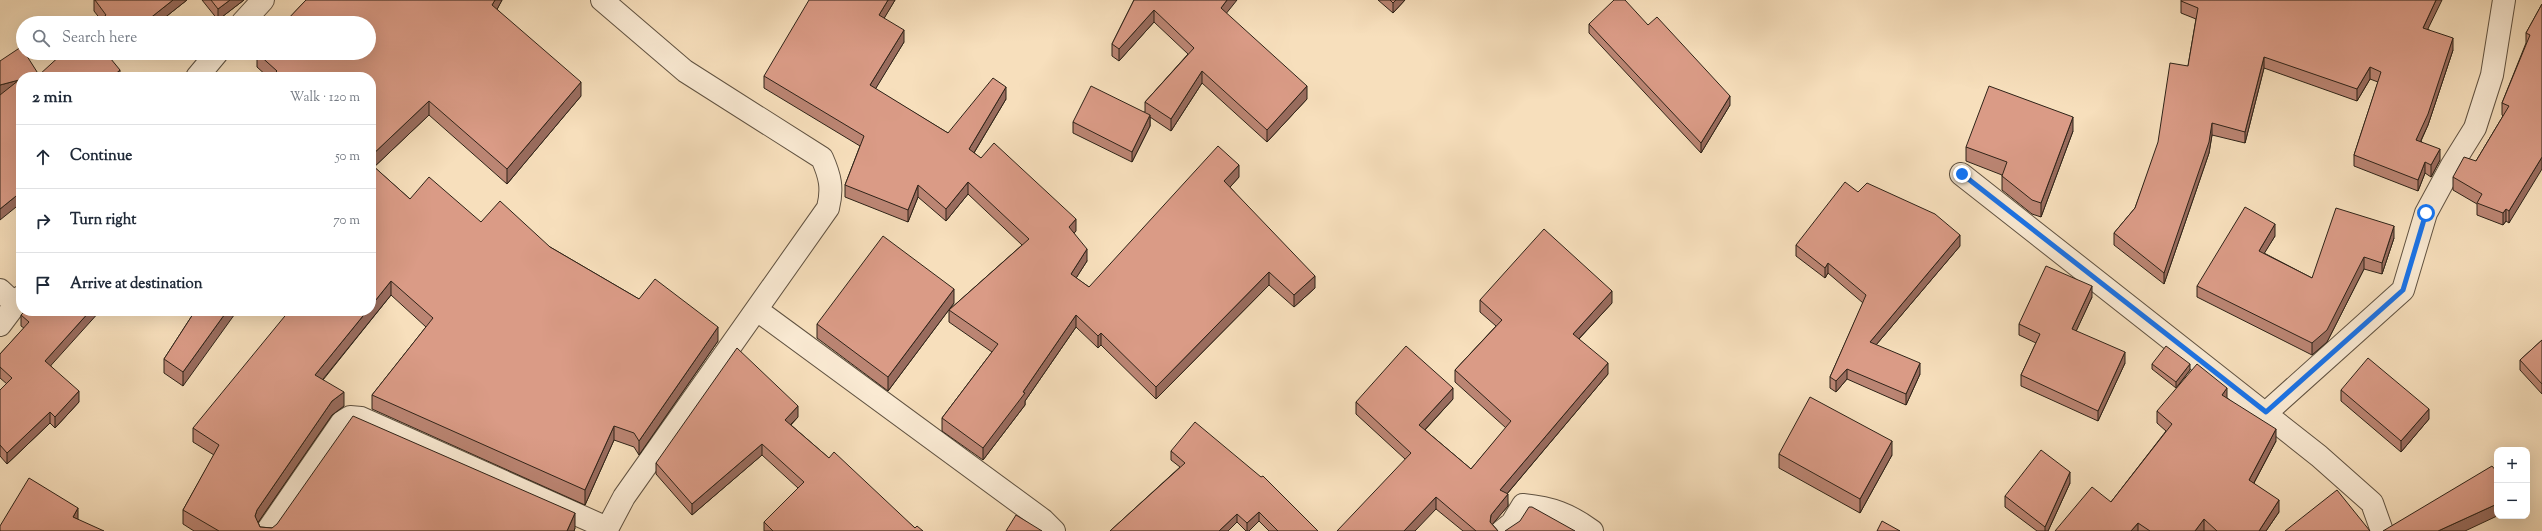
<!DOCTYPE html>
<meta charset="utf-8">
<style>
body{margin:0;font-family:"Sorts Mill Goudy",serif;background:#f2f2f3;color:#1f2937}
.controls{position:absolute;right:12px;bottom:12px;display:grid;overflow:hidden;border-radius:8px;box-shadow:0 4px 16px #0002}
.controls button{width:36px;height:36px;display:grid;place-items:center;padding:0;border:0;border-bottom:1px solid #e0e1e3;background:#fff;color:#1f2937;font:20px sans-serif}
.stop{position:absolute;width:12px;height:12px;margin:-9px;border:3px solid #1a73e8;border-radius:50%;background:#fff}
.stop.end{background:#1a73e8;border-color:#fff;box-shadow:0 1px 4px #0008}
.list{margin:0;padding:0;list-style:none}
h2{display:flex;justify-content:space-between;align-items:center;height:52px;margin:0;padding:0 16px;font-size:17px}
h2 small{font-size:13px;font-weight:400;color:#747a83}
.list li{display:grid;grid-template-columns:26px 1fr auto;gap:12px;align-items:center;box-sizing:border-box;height:64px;padding:0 16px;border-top:1px solid #e0e1e3}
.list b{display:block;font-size:15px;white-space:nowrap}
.list em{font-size:13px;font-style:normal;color:#747a83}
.icon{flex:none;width:22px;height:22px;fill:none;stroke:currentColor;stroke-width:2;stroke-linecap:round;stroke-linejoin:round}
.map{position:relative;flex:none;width:2542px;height:531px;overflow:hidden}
.search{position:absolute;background:#fff;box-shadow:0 4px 16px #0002;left:16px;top:16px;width:360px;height:44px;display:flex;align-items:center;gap:10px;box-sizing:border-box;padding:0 14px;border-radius:22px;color:#747a83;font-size:15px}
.panel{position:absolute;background:#fff;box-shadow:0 4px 16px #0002;left:16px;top:72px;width:360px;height:244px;border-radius:16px}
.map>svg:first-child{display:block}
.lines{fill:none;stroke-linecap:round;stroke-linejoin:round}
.minor-casing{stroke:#605241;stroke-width:24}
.minor{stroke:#faead3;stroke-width:22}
.wall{fill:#bb8573;stroke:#2e2318}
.shaded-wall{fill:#996c5e;stroke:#2e2318}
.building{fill:#da9b86;stroke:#2e2318}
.route{stroke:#1a73e8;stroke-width:5}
</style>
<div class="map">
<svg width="2542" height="531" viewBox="0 0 2542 531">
<rect width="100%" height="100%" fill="#f7dfbc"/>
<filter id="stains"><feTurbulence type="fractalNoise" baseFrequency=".005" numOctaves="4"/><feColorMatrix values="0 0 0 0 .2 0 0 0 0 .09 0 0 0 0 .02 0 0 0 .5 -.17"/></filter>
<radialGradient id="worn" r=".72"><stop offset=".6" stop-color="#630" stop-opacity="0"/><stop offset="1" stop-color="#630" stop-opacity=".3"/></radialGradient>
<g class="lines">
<!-- minor casing -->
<g class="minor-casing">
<path id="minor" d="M602,0l83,71 137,87c8,18 11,30 6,50l-204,289 -18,34
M242,23l21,-23
M197,77l20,-24
M1961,174l358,282 53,47 10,28
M0,290l15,14
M757,310l286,210 11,11
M0,325l21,-28
M2266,413l137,-123 23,-77 26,-48 23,-37 17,-53 12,-75
M267,531l75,-109 8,-5 11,1 246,110
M1502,531l10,-8 11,-18c29,3 46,9 69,26"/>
</g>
<!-- minor -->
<use href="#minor" class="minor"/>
</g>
<!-- wall -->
<path class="wall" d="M94,0h93l-29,23h-61l4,-3 -7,-9z
M202,0h42l-26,20z
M306,0h196l-5,9 84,87 -74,88 -78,-69 -55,52 36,32 71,23 69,25 89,52 79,42 -79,114 -5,-8 -20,-7 -29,65 -213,-96v-14l54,-68 -35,-32 -68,85 21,26 -12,9 -74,107 2,5 12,1h303l-1,3h-380l-11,-7v-14l31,-55 -21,-13v-14l178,-117v-234h-103l-11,-10v-14z
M895,0l-11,18 20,24 -29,47 73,44 58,-34 -32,54 102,78 -2,2 13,28 -11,17 13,9 150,-110 -9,10 85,101 -21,19 -25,-22 -113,114 -55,-54 -3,3 -22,-21 -51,74v4l-42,55 -41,-29v-13l50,-66 -43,-30v-12l73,-65 -54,-51 -22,27 -28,-24 -10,25 -63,-25v-12l15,-39 -96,-58v-12z
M1134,0l92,13 81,86 -40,43 -65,-59 -31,48 -21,-14v9l-18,36 -59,-29v-11l72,-10v-10l43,-48 -34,-32 -35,39 -7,-5v-12z
M1378,0h27l-12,13z
M2181,1l247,28 25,21 -25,75 -7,16 19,19 -9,17 -6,-4 -7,18 -64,-25v-11l24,-73 -8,-3 -13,22 -93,-33 -19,75 -33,-8 -3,18 -45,131 -50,-39v-12l21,-25 53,-142 8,-47 -15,-6z
M2542,4l-33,219 -3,-2 -3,4 -26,-10v-11l-24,-14v-13l23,-16 27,-45 -1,-1v-12l24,-60v-10z
M1589,24l59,1 82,80 -29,48 -112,-120z
M2073,131l-32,86 -9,-3 -30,-24v-15l-36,-14v-14z
M1858,192l102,54 -84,99 44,29 -14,31 -59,-26 -11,13 -6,-4v-11l33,-74 -35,-30 -3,5 -29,-22v-11z
M2275,236l-11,17 48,25 82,-40 -12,36 -18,-5 -37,73 -15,13 -115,-58v-11z
M2092,297l-16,34 49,32 -27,58 -77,-35v-11l15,-32 -17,-8v-11z
M1480,300l132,3 -33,36 29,35 -101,120 1,12 -16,18 6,7h-35l-27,-22 -31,-50 -49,-45v-12l97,-3 -28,31 46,39 35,-41 -51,-46v-12l41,-44 -16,-14z
M954,303l-66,88 -71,-53v-14z
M25,311l26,55 28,36 -24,26 -5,-5 -43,41 -7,-8v-66l7,-6 -7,-6v-24l24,-26 -3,-2v-11z
M195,311l-12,75 -19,-13v-14z
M2542,340v54l-22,-24v-10z
M2152,364l38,6 -14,18 -24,-19z
M2341,390l88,29 -28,33 -60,-51z
M2227,398l49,43 -22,42 25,29 -13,19h-211l56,-29 55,-71 -9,-8v-12z
M798,417l-7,8 38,33 86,70 8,3h-159v-9l34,-34 -36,-33 -70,60 -36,-41v-11z
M1171,451l147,80h-49l-10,-10 -10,10h-3l-9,-9 -9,9h-118l70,-64 -9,-7z
M1779,454l113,1 -32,58 -81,-45z
M2070,483l-22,48h-11l-32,-24v-11z"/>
<!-- shaded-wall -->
<path class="shaded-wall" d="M173,0h14l-29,23h-14z
M230,0h14l-26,20v-11z
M495,0h7l-10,19v-14z
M888,0h7l-16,27v-12z
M1227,0h10l-16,20v-12z
M1396,0h9l-12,13v-10z
M2436,0h6l-19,39v-11z
M1154,10v12l-35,39v-12z
M904,30v12l-34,56v-13z
M2453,38v12l-25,75 -12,26v-11z
M106,53h14l-14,12z
M2264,57v11l-19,75v-11z
M2370,67v12l-13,22v-12z
M120,70v7h-8z
M1202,71v12l-31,48v-12z
M19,80l-19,17v-12z
M581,82v14l-74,88v-15z
M1307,86v13l-40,43v-12z
M1006,87v12l-37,62v-12z
M1730,96v9l-29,48v-10z
M429,101v14l-58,55v-14z
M1150,115v11l-18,36v-10z
M2073,117v14l-32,86v-14z
M2212,123v12l-3,18 -45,131v-11z
M2440,149v11l-9,17v-12z
M2542,157v12l-33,54v-12z
M2425,162v11l-7,18v-11z
M1239,165v12l-15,17v-13z
M968,182v12l-22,27v-12z
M918,185v12l-10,25v-12z
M21,192v11l-21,17v-11z
M2506,209v12l-3,4v-12z
M1076,219v12l-7,8v-12z
M2275,224v12l-16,26v-11z
M2394,226v12l-12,36v-11z
M1960,235v11l-90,106v-10z
M1087,249v12l-16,25v-12z
M2364,257v12l-37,73 -15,13v-12z
M1828,263v10l-3,5v-10z
M1269,272v13l-113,114v-12z
M1315,276v12l-21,19v-12z
M391,281v14l-76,94v-14l52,-64h4v-5z
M2092,286v11l-20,43v-11z
M954,289v14l-66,88v-14z
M1612,291v12l-39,42v-11z
M90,311h10l-55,61v-11z
M227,311h10l-54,75v-14z
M1076,315v12l-51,74v4l-42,55v-12l40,-56z
M718,327v14l-79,114v-14z
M1101,333v12l-3,3v-12z
M2125,352v11l-27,58v-10z
M1608,363v11l-108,128v-12z
M1920,363v11l-14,31v-11z
M2190,364v6l-14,18v-6z
M1847,369v10l-11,13v-11z
M1453,388v11l-34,37v-11z
M2227,388v12l-5,-5z
M79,391v11l-24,26v-11z
M344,392v14l-12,9 -75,109 -2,-8 2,-6 75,-109z
M798,406v11l-13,13v-10z
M2429,409v10l-28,33v-11z
M50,412v11l-43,41v-11z
M614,426v14l-29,65v-15z
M2276,429v12l-27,51v-12z
M1892,441v14l-32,58v-14z
M762,444v11l-70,60v-11z
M2070,472v11l-22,48h-3v-4z
M1508,494v12l-17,20 -1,-4 1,-7z
M1436,497v12l-21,22h-11z
M2279,500v12l-13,19h-7z
M2497,504v12l-32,15h-27z
M78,508v12l-5,-3z
M1259,512v9l-10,10h-2v-8z
M575,513v15l-1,3h-7z
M1237,514v8l-9,9h-9z
M2204,519v12h-9z
M2138,523v8h-7z"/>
<!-- building -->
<path class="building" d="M95,0h78l-29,23h-47l9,-8z
M211,0h19l-12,9z
M306,0h189l-3,5 89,77 -74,87 -78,-68 -58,55v-79h-100l6,-6 -20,-18h112v-30h-85z
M809,0h79l-9,15 25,15 -34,55 78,48 45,-55 13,9 -37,62 12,9 13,-15 82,76 -7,8 18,22 -16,25 18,13 129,-141 21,19 -15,16 91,95 -21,19 -25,-23 -113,115 -55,-54 -3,3 -22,-21 -53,77 2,1 -42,55 -41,-30 56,-74 -49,-34 80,-71 -61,-57 -22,27 -28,-24 -10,25 -63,-25 19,-49 -100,-60z
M1134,0h93l-6,8 86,78 -40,44 -65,-59 -31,48 -26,-17 49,-54 -40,-38 -35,39 -7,-5z
M1390,0h6l-3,3z
M1614,0h11l23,25 9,-8 73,79 -29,47 -112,-119z
M2181,0h255l-13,28 30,10 -25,76 -12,26 24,9 -9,16 -6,-3 -7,18 -64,-25 27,-83 -11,-5 -13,22 -93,-32 -19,75 -33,-9 -3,19 -45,131 -50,-40 21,-25 23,-66 12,-79 18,3 10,-58 -17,-7z
M2542,4v153l-33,54 -3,-2 -3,4 -26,-10 5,-9 -29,-17 11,-20 12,4 33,-55 -7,-3 28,-68 -4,-2z
M21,47l2,3v3h2l14,22 24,-22h43l14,17 -8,7h-91v115l-21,17v-114l19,-15 -19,5v-24z
M1091,86l59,29 -18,37 -59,-30z
M1989,86l84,31 -32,86 -9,-3 -30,-24 5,-14 -41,-15z
M371,164l39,35 19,-22 52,45 19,-21 50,46 89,52 16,-20 63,48 -79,114 -5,-8 -20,-7 -29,64 -213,-95 61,-77 -42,-37 -20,25z
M1845,182l13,10 9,-9 68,31 25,21 -90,107 50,21 -14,31 -59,-25 -11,12 -6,-4 36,-82 -38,-32 -3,5 -29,-23z
M2245,207l30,17 -16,27 53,27 24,-70 58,18 -12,37 -18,-6 -37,73 -15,13 -115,-57z
M1544,229l68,62 -39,43 35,29 -108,127 8,4 -17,21 -1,7 8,9h-22l-40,-34 -32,34h-67l74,-78 -55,-51 50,-56 47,42 -34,37 52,44 40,-48 -56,-51 47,-50 -22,-20z
M883,236l71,53 -66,88 -71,-53z
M2046,266l46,20 -20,43 53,23 -27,59 -77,-36 19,-41 -21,-10z
M25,311h65l-45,50 34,30 -24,26 -5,-5 -43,41 -7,-8v-55l12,-12 -12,-11v-13l29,-32 -8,-7z
M195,311h32l-44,61 -19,-13z
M289,311h78l-52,64 29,17 -12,9 -75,109 -2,6 5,11 12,1 5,-4 76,-108 222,97 -8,18h-348l-36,-21 36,-65 -26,-17z
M2542,340v44l-22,-24z
M2166,346l24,18 -14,18 -24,-18z
M737,348l61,58 -13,14 44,38 5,-6 81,76 2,-2 6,5h-150l-9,-9 40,-40 -42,-38 -70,60 -36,-41z
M2368,358l61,51 -28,32 -60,-51z
M2197,364l30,24 -5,7 54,34 -27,51 30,20 -20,31h-42l-13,-12 -9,12h-45l-12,-8 -7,8h-76l37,-44 19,15 61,-78 -15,-13z
M1810,397l82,44 -32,58 -81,-45z
M1195,422l66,55 2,-1 55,55h-40l-19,-19 -12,11 -10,-9 -18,17h-109l75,-68 -14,-12z
M2041,450l29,22 -25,55 -40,-31z
M2492,466l5,6v32l-59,27h-55z
M29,478l49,30 -5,9 31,14h-104v-5z
M2337,490l33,41h-85z
M1529,507h3l43,24h-70l15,-10z
M1016,515l26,16h-36z
M1882,521l18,10h-23z"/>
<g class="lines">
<!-- route -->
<path class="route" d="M1962,174l304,238 137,-122 23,-77"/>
</g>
<rect width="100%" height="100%" filter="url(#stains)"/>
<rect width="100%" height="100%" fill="url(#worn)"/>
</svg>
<div class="controls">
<button>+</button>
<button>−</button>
</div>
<div class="stop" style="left:2426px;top:213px"></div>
<div class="stop end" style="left:1962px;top:174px"></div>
<div class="search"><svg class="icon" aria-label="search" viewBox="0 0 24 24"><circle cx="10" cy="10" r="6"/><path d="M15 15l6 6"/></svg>Search here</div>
<section class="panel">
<h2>2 min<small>Walk · 120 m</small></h2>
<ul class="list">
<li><svg class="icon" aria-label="ahead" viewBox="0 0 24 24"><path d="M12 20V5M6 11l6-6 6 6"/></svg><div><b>Continue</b></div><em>50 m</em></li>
<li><svg class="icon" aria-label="right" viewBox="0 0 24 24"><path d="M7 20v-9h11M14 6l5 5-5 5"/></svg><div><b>Turn right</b></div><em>70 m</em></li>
<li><svg class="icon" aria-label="arrive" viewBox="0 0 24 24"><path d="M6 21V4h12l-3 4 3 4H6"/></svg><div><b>Arrive at destination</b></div></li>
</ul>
</section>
</div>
